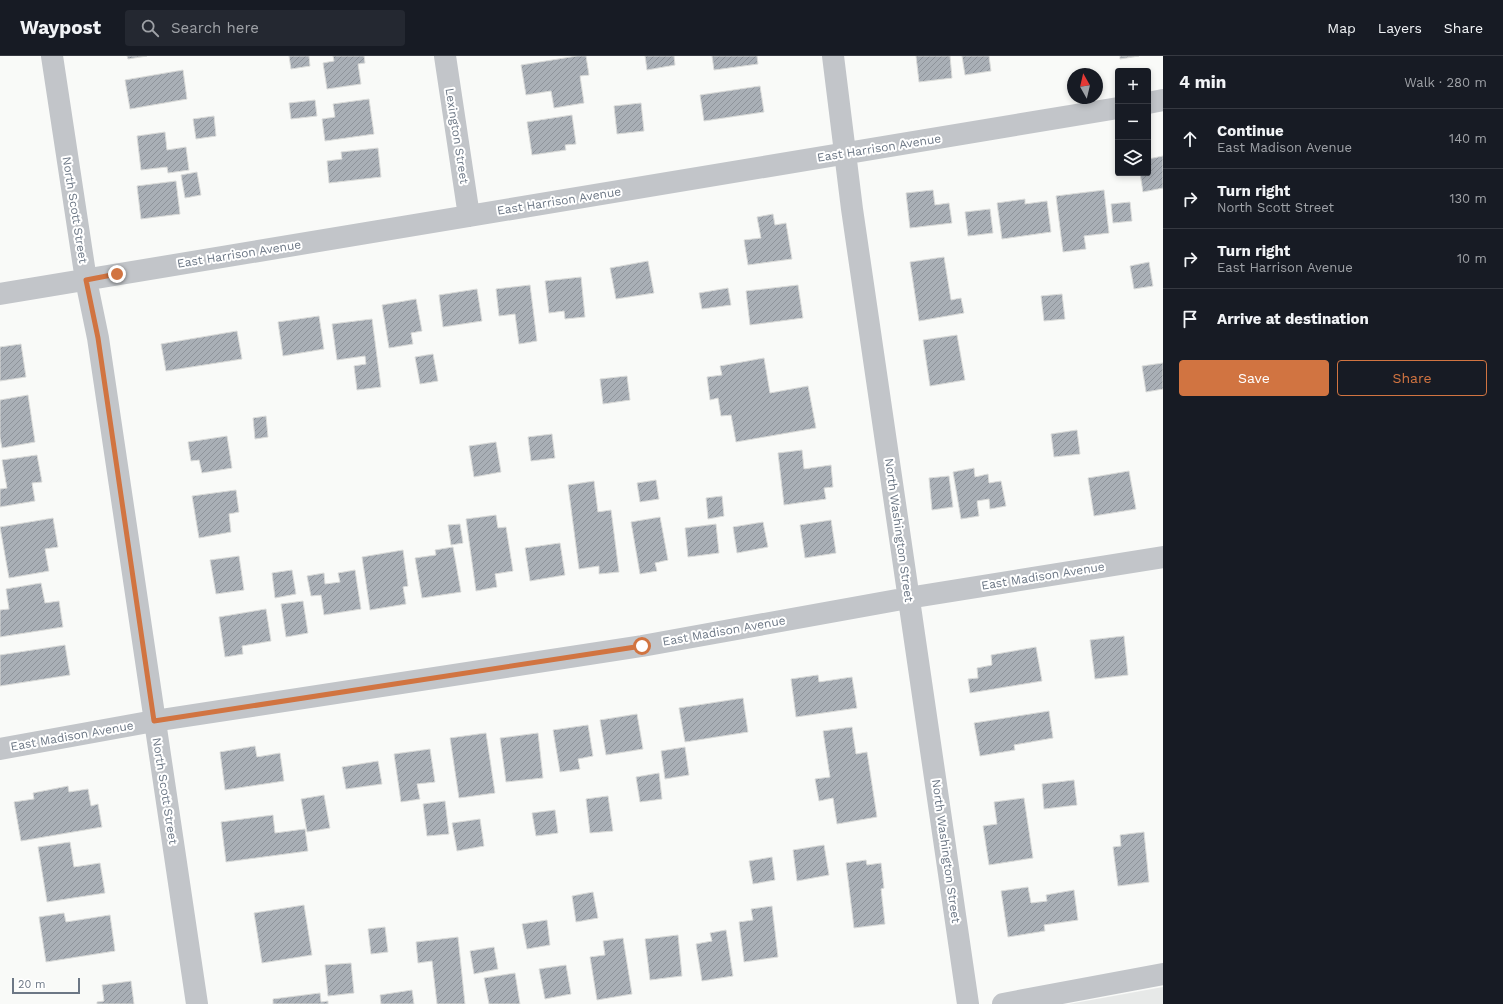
<!DOCTYPE html>
<meta charset="utf-8">
<style>
body{margin:0;font-family:"Work Sans",sans-serif;background:#242831;color:#f1f3f6}
.controls{position:absolute;right:12px;top:12px;display:grid;overflow:hidden;border-radius:4px;box-shadow:0 2px 6px #0003}
.controls button{width:36px;height:36px;display:grid;place-items:center;padding:0;border:0;border-bottom:1px solid #363941;background:#171b24;color:#f1f3f6;font:20px sans-serif}
.compass{position:absolute;left:1067px;top:12px;width:36px;height:36px;border-radius:50%;background:#171b24;box-shadow:0 2px 6px #0003;rotate:352deg}
.scale{position:absolute;left:12px;bottom:10px;width:68px;box-sizing:border-box;padding-left:4px;border:2px solid #6c7785;border-top:0;font-size:11px;line-height:14px;white-space:nowrap;color:#6c7785;-webkit-text-stroke:3px #fff;paint-order:stroke}
.stop{position:absolute;width:12px;height:12px;margin:-9px;border:3px solid #d17441;border-radius:50%;background:#fff}
.stop.end{background:#d17441;border-color:#fff;box-shadow:0 1px 4px #0008}
.list{margin:0;padding:0;list-style:none}
h2{display:flex;justify-content:space-between;align-items:center;height:52px;margin:0;padding:0 16px;font-size:17px}
h2 small{font-size:13px;font-weight:400;color:#9ea1a6}
.list li{display:grid;grid-template-columns:26px 1fr auto;gap:12px;align-items:center;box-sizing:border-box;height:60px;padding:0 16px;border-top:1px solid #363941}
.list b{display:block;font-size:15px;white-space:nowrap}
.list p{margin:0;font-size:13px;white-space:nowrap;color:#9ea1a6}
.list em{font-size:13px;font-style:normal;color:#9ea1a6}
.actions{display:flex;gap:8px;padding:12px 16px}
.actions a{flex:1;padding:9px 0;border:1px solid #d17441;border-radius:4px;text-align:center;font-size:14px;color:#d17441}
.actions .main{background:#d17441;color:#fff}
.icon{flex:none;width:22px;height:22px;fill:none;stroke:currentColor;stroke-width:2;stroke-linecap:round;stroke-linejoin:round}
.map{position:relative;flex:none;width:1163px;height:948px;overflow:hidden}
header{display:flex;align-items:center;gap:24px;box-sizing:border-box;height:56px;padding:0 20px;background:#171b24;border-bottom:1px solid #363941}
header strong{font-size:19px}
nav{display:flex;gap:22px;margin-inline-start:auto;font-size:14px}
.search{width:280px;height:36px;background:#242831;display:flex;align-items:center;gap:10px;box-sizing:border-box;padding:0 14px;border-radius:4px;color:#9ea1a6;font-size:15px}
main{display:flex}
aside{flex:1;background:#171b24}
.map>svg:first-child{display:block}
.built{fill:#e7e9e8}
.building{fill:url(#building-hatch);stroke:#dbdcda}
.lines{fill:none;stroke-linecap:round;stroke-linejoin:round}
.street{stroke:#c2c5c9;stroke-width:22}
.route{stroke:#d17441;stroke-width:5}
.labels{text-anchor:middle;dominant-baseline:central;stroke-width:4;stroke-linejoin:round;paint-order:stroke}
.street-label{font-size:12px;fill:#6c7785;stroke:#fff}
</style>
<header>
<strong>Waypost</strong>
<div class="search"><svg class="icon" aria-label="search" viewBox="0 0 24 24"><circle cx="10" cy="10" r="6"/><path d="M15 15l6 6"/></svg>Search here</div>
<nav><a>Map</a><a>Layers</a><a>Share</a></nav>
</header>
<main>
<div class="map">
<svg width="1163" height="948" viewBox="0 0 1163 948">
<defs>
<pattern id="building-hatch" width="6" height="6" patternUnits="userSpaceOnUse"><rect width="6" height="6" fill="#a9afb6"/><path d="M-1 1l2-2M0 6l6-6M5 7l2-2" fill="none" stroke="#8e939a"/></pattern>
</defs>
<rect width="100%" height="100%" fill="#f9faf8"/>
<!-- built -->
<path class="built" d="M1163,931v17h-94z"/>
<!-- building -->
<path class="building" d="M127,0h20l-19,3z
M289,0h20l1,10 -19,3z
M333,0h31l1,7 -7,1 3,20 -34,5 -4,-26 11,-2z
M577,0h9l3,19 -9,1 4,27 -30,5 -3,-17 -25,4 -5,-30z
M645,0h29l1,9 -28,5z
M712,0h45l1,8 -44,6z
M916,0h34l2,22 -33,4z
M962,0h27l2,15 -26,4z
M1120,0h19l-19,3z
M183,14l4,29 -57,10 -5,-29z
M760,30l4,26 -60,9 -4,-26z
M369,43l5,35 -49,7 -3,-22 13,-2 -2,-13z
M315,44l2,16 -26,3 -2,-16z
M641,47l3,28 -27,3 -3,-28z
M572,59l4,29 -11,1 1,5 -34,5 -5,-33z
M214,60l2,20 -20,3 -3,-20z
M165,76l2,18 19,-3 3,23 -21,3 -1,-6 -26,3 -4,-34z
M378,92l3,29 -52,6 -2,-22 15,-2 -1,-7z
M1163,100v32l-20,4 -3,-19h8v-14z
M197,116l4,23 -16,3 -4,-23z
M176,125l4,33 -39,5 -4,-33z
M933,134l2,15 14,-2 3,20 -42,5 -4,-35z
M1104,134l5,43 -25,3 2,13 -23,3 -7,-56z
M1025,143v5l22,-3 4,31 -49,7 -5,-36z
M1130,146l2,19 -19,2 -2,-19z
M990,153l3,24 -25,3 -3,-24z
M773,158l2,11 11,-2 6,36 -44,6 -4,-25 17,-2 -4,-21z
M944,201l7,43 10,-2 3,15 -45,8 -9,-59z
M648,205l6,32 -38,6 -6,-31z
M1149,206l4,24 -19,3 -4,-23z
M581,221l4,40 -20,2 -1,-8 -15,2 -4,-32z
M530,229l7,56 -18,3 -4,-30 -16,2 -3,-27z
M798,229l5,33 -53,7 -4,-34z
M728,232l3,17 -29,4 -3,-16z
M477,233l5,32 -39,6 -4,-32z
M1062,238l3,25 -21,2 -3,-25z
M416,243l6,32 -11,2 2,11 -24,4 -7,-43z
M319,260l5,33 -41,7 -5,-34z
M372,263l9,68 -24,3 -3,-24 12,-2 -1,-8 -28,4 -5,-36z
M237,275l5,28 -76,12 -5,-27z
M957,279l8,45 -35,6 -7,-46z
M21,288l5,33 -26,4v-34z
M433,298l5,27 -18,3 -5,-27z
M764,302l6,35 38,-7 8,42 -80,14 -5,-27 -10,1 -3,-18 -8,2 -3,-23 15,-2 -2,-9z
M1163,307v26l-17,3 -4,-26z
M627,320l3,24 -27,4 -3,-25z
M28,339l7,47 -33,6 -2,-11v-37z
M266,360l2,21 -13,2 -2,-21z
M1077,374l3,24 -26,3 -3,-23z
M552,378l3,24 -24,3 -3,-24z
M227,380l5,32 -30,5 -3,-13 -8,1 -3,-19z
M496,386l5,30 -27,5 -5,-31z
M802,394l2,19 27,-4 2,22 -9,1 2,11 -42,6 -6,-52z
M37,399l5,27 -10,1 3,18 -35,6v-18l7,-1 -5,-28z
M974,412l1,9 13,-3 1,9 12,-2 5,25 -16,3 -1,-10 -12,2 2,15 -18,3 -8,-47z
M1129,415l7,38 -42,7 -6,-38z
M949,420l4,31 -21,3 -3,-32z
M656,424l3,19 -19,3 -3,-19z
M594,425l4,31 13,-2 8,62 -20,2v-8l-20,3 -11,-84z
M236,434l3,22 -10,2 2,18 -32,6 -7,-42z
M722,440l2,20 -16,3 -2,-21z
M496,459l2,13 8,-1 7,44 -18,3 2,13 -21,4 -10,-72z
M660,461l8,43 -13,3 2,8 -17,3 -9,-52z
M53,462l5,29 -13,2 4,22 -40,7 -9,-51z
M831,464l5,33 -31,5 -5,-33z
M763,466l5,25 -31,6 -4,-26z
M460,468l3,19 -12,2 -3,-20z
M716,468l3,29 -31,4 -3,-29z
M560,487l5,32 -35,6 -5,-33z
M453,491l8,45 -39,6 -7,-40 21,-3 -1,-5z
M403,494l5,36 -5,1 3,17 -36,6 -8,-53z
M239,500l5,34 -28,4 -6,-34z
M292,514l4,24 -21,4 -3,-25z
M355,514l6,39 -37,6 -3,-20 -10,1 -4,-20 17,-3 1,11 15,-2 -2,-9z
M41,527l4,20 14,-2 4,26 -63,10v-27l9,-1 -3,-20z
M303,545l5,32 -22,4 -5,-33z
M266,553l5,32 -29,5 1,8 -18,3 -6,-40z
M1124,580l4,39 -33,4 -5,-39z
M65,589l5,30 -70,11v-31z
M1036,591l6,34 -72,12 -2,-14 10,-1 -1,-10 15,-3 -1,-10z
M818,619l1,7 33,-5 5,31 -61,9 -5,-38z
M743,642l5,34 -63,10 -6,-34z
M1049,655l4,27 -39,7 1,5 -35,6 -6,-33z
M637,658l6,35 -37,6 -6,-35z
M588,669l5,31 -15,3 2,10 -20,3 -7,-42z
M852,671l4,27 11,-2 10,65 -40,7 -4,-26 -14,3 -4,-22 15,-2 -7,-46z
M486,677l9,60 -36,5 -9,-60z
M538,677l5,45 -37,4 -6,-44z
M255,690l2,11 23,-4 4,28 -59,9 -5,-38z
M685,691l4,28 -24,4 -4,-28z
M430,693l5,33 -18,2 3,15 -19,3 -7,-48z
M378,705l4,23 -36,5 -4,-22z
M659,717l3,26 -22,3 -4,-25z
M1074,724l3,25 -33,4 -2,-25z
M68,730l1,6 19,-3 3,17 7,-2 4,23 -81,14 -7,-39 20,-3 -1,-6z
M324,739l6,33 -23,4 -6,-33z
M608,740l5,35 -23,2 -4,-34z
M1024,742l9,60 -44,7 -6,-39 14,-2 -3,-22z
M445,745l4,33 -22,2 -4,-32z
M555,754l3,23 -22,3 -4,-23z
M273,759l2,18 30,-4 3,22 -82,11 -5,-40z
M480,763l4,27 -27,5 -5,-28z
M1144,776l5,50 -31,4 -5,-39 8,-1 -1,-11z
M70,786l4,25 26,-4 5,30 -58,9 -9,-55z
M824,789l5,30 -32,6 -4,-31z
M772,801l3,23 -22,4 -4,-23z
M866,804l1,5 14,-2 3,25 -3,1 4,35 -31,4 -8,-65z
M1028,831l3,16 16,-2 -1,-6 28,-5 4,30 -34,5 1,6 -37,6 -7,-46z
M593,836l5,26 -22,4 -4,-26z
M304,849l8,50 -50,8 -8,-50z
M772,850l6,51 -34,5 -5,-40 14,-2 -2,-11z
M64,857l2,9 44,-7 5,36 -69,11 -7,-45z
M547,864l3,25 -23,4 -5,-25z
M385,871l3,25 -17,2 -3,-25z
M726,874l7,46 -31,5 -6,-37 16,-3 -2,-8z
M678,879l4,41 -32,4 -5,-41z
M458,881l7,67h-28l-5,-43 -14,2 -2,-21z
M623,882l9,56 -35,6 -7,-43 15,-2 -2,-14z
M494,891l4,22 -24,5 -4,-23z
M351,907l3,30 -26,3 -3,-31z
M566,909l5,29 -26,5 -6,-30z
M515,917l5,31h-31l-5,-26z
M131,925l3,23h-37v-2l7,-1 -2,-16z
M412,934l2,14h-33l-1,-9z
M320,937l1,9 7,-1v3h-55v-5z"/>
<g class="lines">
<!-- street -->
<path class="street" d="M52,0l34,224 12,58 99,666
M445,0l24,160
M833,0l19,153 116,795
M1148,47l15,-3
M0,238l1118,-186
M0,693l154,-28 488,-75 266,-48 255,-41
M1003,948l160,-30"/>
</g>
<g class="lines">
<!-- route -->
<path class="route" d="M117,218l-31,6 12,58 56,383 488,-75"/>
</g>
<g class="labels">
<!-- street labels -->
<g class="street-label">
<text transform="translate(457 80) rotate(81)">Lexington Street</text>
<text transform="translate(879 92) rotate(-9)">East Harrison Avenue</text>
<text transform="translate(559 145) rotate(-9)">East Harrison Avenue</text>
<text transform="translate(75 154) rotate(81)">North Scott Street</text>
<text transform="translate(239 198) rotate(-9)">East Harrison Avenue</text>
<text transform="translate(899 474) rotate(82)">North Washington Street</text>
<text transform="translate(1043 520) rotate(-9)">East Madison Avenue</text>
<text transform="translate(724 575) rotate(-10)">East Madison Avenue</text>
<text transform="translate(72 680) rotate(-10)">East Madison Avenue</text>
<text transform="translate(165 735) rotate(81)">North Scott Street</text>
<text transform="translate(946 795) rotate(82)">North Washington Street</text>
</g>
</g>
</svg>
<div class="controls">
<button>+</button>
<button>−</button>
<button><svg class="icon" aria-label="layers" viewBox="0 0 24 24"><path d="M12 4l9 5-9 5-9-5zM3 14l9 5 9-5"/></svg></button>
</div>
<svg class="compass" viewBox="-18 -18 36 36"><path d="M0-13l5 13h-10z" fill="#e53935"/><path d="M0 13l5-13h-10z" fill="#9ea1a6"/></svg>
<div class="scale">20 m</div>
<div class="stop" style="left:642px;top:590px"></div>
<div class="stop end" style="left:117px;top:218px"></div>
</div>
<aside>
<h2>4 min<small>Walk · 280 m</small></h2>
<ul class="list">
<li><svg class="icon" aria-label="ahead" viewBox="0 0 24 24"><path d="M12 20V5M6 11l6-6 6 6"/></svg><div><b>Continue</b><p>East Madison Avenue</p></div><em>140 m</em></li>
<li><svg class="icon" aria-label="right" viewBox="0 0 24 24"><path d="M7 20v-9h11M14 6l5 5-5 5"/></svg><div><b>Turn right</b><p>North Scott Street</p></div><em>130 m</em></li>
<li><svg class="icon" aria-label="right" viewBox="0 0 24 24"><path d="M7 20v-9h11M14 6l5 5-5 5"/></svg><div><b>Turn right</b><p>East Harrison Avenue</p></div><em>10 m</em></li>
<li><svg class="icon" aria-label="arrive" viewBox="0 0 24 24"><path d="M6 21V4h12l-3 4 3 4H6"/></svg><div><b>Arrive at destination</b></div></li>
</ul>
<div class="actions"><a class="main">Save</a><a>Share</a></div>
</aside>
</main>
